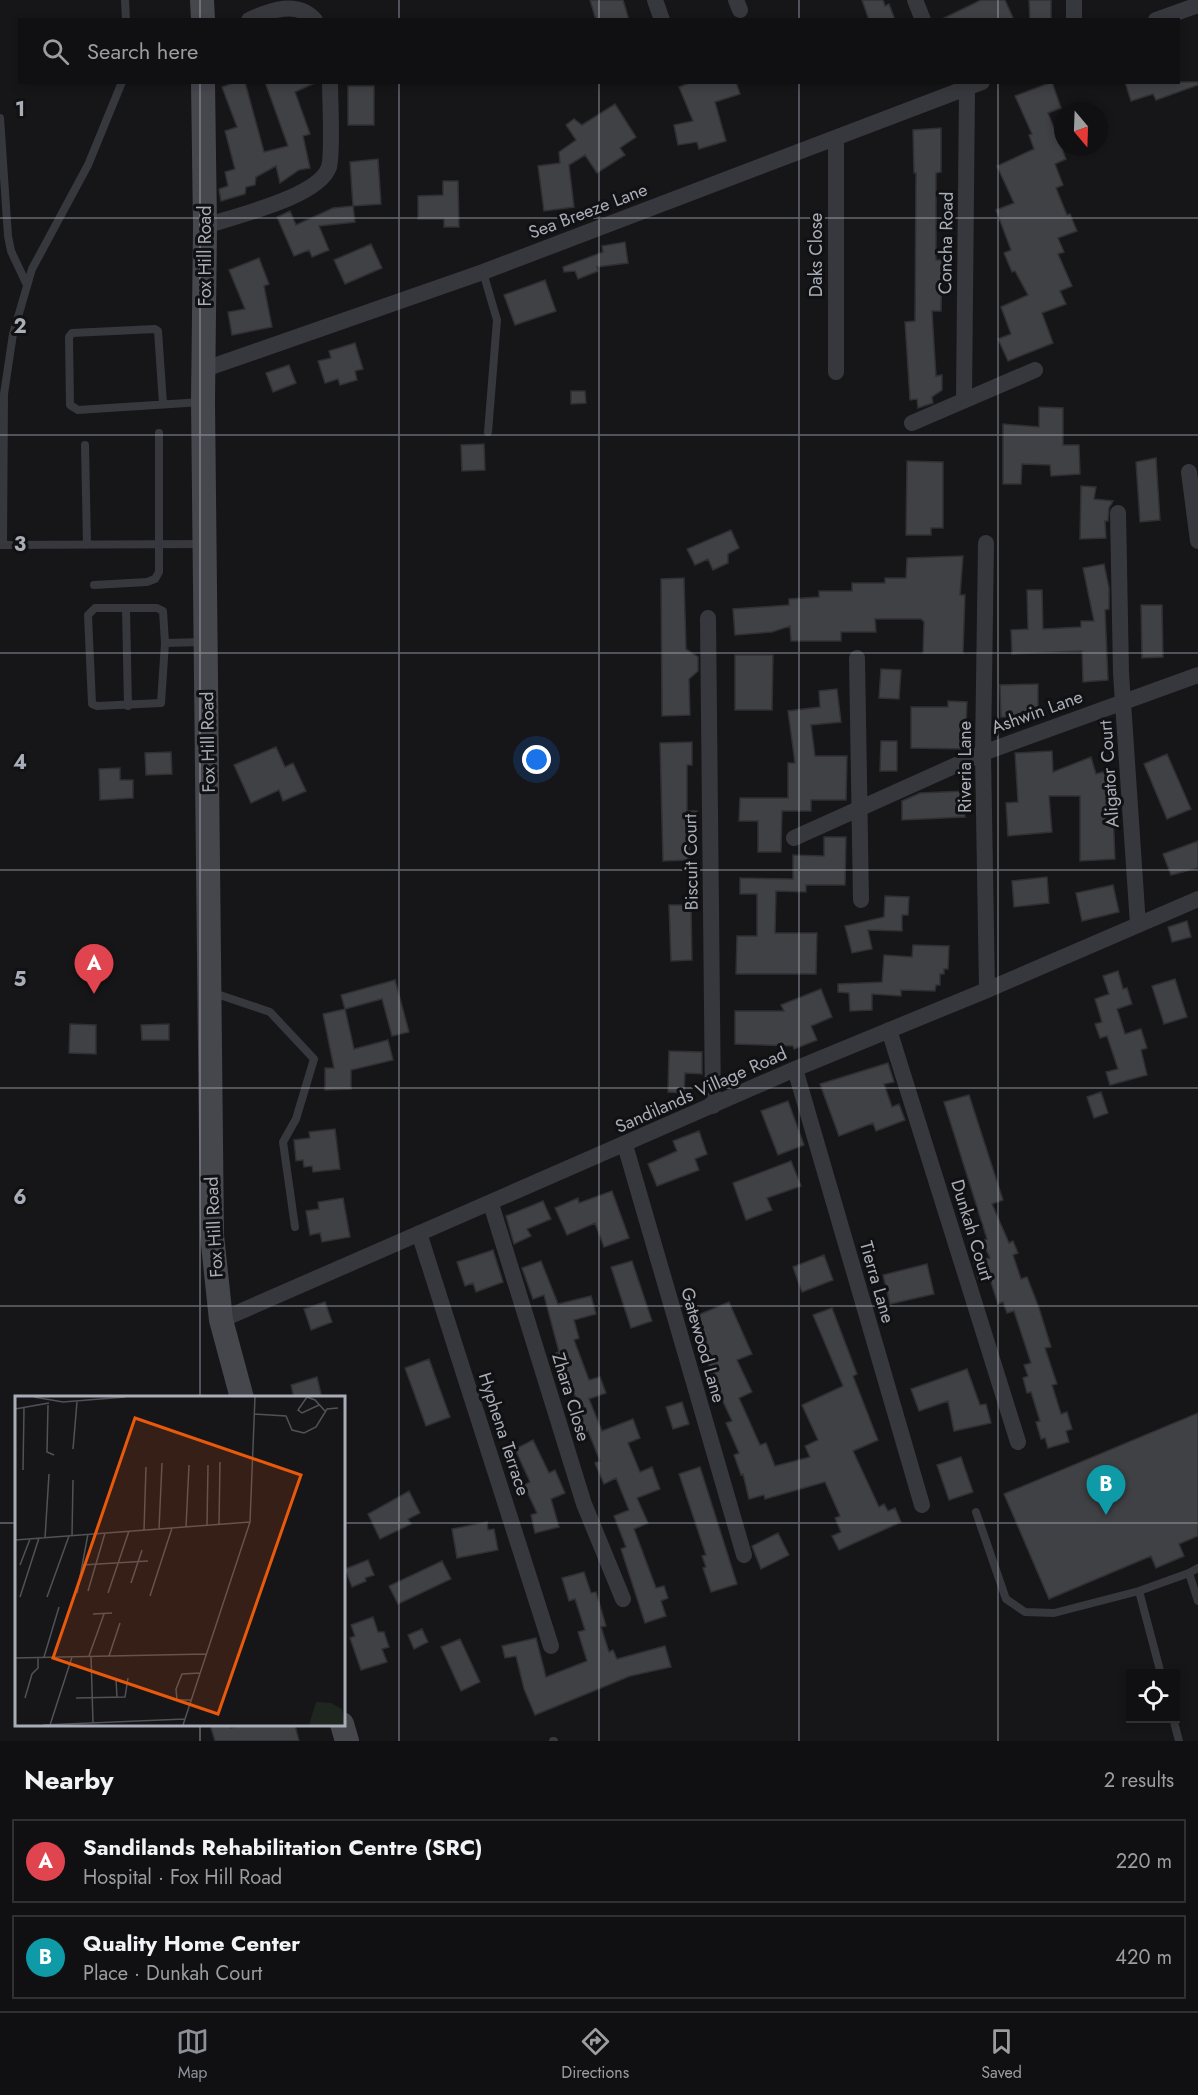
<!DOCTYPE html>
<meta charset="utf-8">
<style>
body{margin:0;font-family:Jost,sans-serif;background:#1e1e20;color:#f1f3f6}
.controls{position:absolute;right:18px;bottom:18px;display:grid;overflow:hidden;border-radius:0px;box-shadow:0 3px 9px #0003}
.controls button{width:54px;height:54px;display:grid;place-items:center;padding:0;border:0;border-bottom:2px solid #303032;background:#101012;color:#f1f3f6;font:30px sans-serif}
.compass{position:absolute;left:1054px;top:102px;width:54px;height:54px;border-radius:50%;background:#101012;box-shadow:0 3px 9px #0003;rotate:161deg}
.you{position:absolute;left:537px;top:760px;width:21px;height:21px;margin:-15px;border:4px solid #fff;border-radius:50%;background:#1a73e8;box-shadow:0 0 0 9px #1a73e833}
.badge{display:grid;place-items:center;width:39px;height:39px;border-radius:50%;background:#8c9099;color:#fff;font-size:20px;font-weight:700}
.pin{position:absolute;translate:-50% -50px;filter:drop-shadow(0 2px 3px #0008)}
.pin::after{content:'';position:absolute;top:32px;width:21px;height:18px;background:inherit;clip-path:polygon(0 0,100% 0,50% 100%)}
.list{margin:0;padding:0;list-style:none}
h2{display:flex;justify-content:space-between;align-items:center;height:78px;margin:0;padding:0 24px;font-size:26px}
h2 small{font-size:20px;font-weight:400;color:#9c9d9f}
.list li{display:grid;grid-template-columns:39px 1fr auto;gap:18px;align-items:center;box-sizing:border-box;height:84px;margin:0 12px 12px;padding:0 12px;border:2px solid #303032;border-radius:0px}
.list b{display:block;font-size:22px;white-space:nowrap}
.list p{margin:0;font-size:20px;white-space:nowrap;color:#9c9d9f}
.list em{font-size:20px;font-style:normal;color:#9c9d9f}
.icon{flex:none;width:33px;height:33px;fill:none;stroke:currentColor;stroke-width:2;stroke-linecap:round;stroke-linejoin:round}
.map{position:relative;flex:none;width:1198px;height:1741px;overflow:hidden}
.search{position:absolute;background:#101012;box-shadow:0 3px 9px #0003;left:18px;right:18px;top:18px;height:66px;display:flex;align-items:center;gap:15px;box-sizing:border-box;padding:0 21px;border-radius:0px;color:#9c9d9f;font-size:22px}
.sheet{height:270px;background:#101012}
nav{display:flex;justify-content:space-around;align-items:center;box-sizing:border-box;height:84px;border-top:2px solid #303032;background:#101012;font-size:16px;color:#9c9d9f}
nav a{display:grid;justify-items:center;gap:3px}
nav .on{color:#8c9099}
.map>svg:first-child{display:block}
.building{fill:#404145;stroke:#303034;stroke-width:1.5}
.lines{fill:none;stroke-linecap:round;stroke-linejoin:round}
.service{stroke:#37383d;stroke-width:8}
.minor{stroke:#37383d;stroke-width:16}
.secondary{stroke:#45474d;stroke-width:24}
.grid{fill:none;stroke:#a8adb8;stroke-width:1.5;stroke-opacity:0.55}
.labels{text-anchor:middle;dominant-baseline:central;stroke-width:6;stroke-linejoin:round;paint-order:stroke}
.street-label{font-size:18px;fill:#a8adb8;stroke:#111113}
.inset-road{fill:none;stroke:#505258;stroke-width:1.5}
.view{fill:#e8590c;fill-opacity:0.15;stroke:#e8590c;stroke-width:3}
.inset-edge{fill:none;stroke:#a8adb8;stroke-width:3}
.grid-label{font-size:20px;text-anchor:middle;font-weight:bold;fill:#a8adb8;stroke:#111113;stroke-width:6;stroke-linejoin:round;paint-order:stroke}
</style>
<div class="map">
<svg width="1198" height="1741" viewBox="0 0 1198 1741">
<rect width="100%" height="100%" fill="#161618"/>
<!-- building -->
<path class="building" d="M590,0h33l6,20h-33z
M862,0h21l2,6 4,-2 6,16h-26z
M981,0h24l9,20h-74z
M1029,0h22v20h-21z
M236,82h9l19,70 24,-6 -23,-64h52l-22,10 15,42 -7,2 7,32 -11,2 -19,13 -4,-17 -20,11 -1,8 -9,2 -1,7 -24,7 -2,-12 9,-3 -3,-14 10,-3 -10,-38 12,-4 -15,-40z
M692,82h44l4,12 -25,8 11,39 -27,8 -2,-7 -19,3 -4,-20 19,-4 -14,-34z
M1052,82l9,26 -13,5 18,46 -11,5 8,21 -7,3 11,27 3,-1 7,17 -19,7 6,14 -6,2 14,32 -12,5 6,13 -24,9 11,30 -45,18 -10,-22 13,-5 -10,-27 27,-12 -13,-24 -3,1 -8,-19 7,-3 -15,-40 18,-7 -17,-37 37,-17 -5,-14 3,-1 -17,-38z
M1125,82h73v3l-42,15 -3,-6 -22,7z
M348,86h26v39h-26z
M615,104l21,33 -16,11 5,7 -28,18 -12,-18 -16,10 5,42 -30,4 -6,-45 22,-3 -1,-11 17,-12 -10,-15 8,-6 8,6z
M941,128v44l-5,1v87h6l-1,51h-9l4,65 6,-1v15l-10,7 1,6 -15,5 -1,-9 -7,1 -5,-78 10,-1 1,-148h-2l-1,-43z
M378,159l3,45 -28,2 -3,-44z
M443,181h15l1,46h-15v-8h-26v-23l25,-1z
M353,206l2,16 -36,4 10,24 -17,7 -3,-7 -15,6 -17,-39 13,-6 6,14 37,-17z
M625,242l3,21 -31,4 1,4 -20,8 -3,-8 -11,1 -1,-5 40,-15 -1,-6z
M371,244l11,24 -37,16 -11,-24z
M259,258l10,26 -5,2 8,41 -40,8 -4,-23 17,-3 -16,-39z
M545,280l11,31 -41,14 -11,-30z
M355,343l8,26 -8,2 2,9 -17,5 -2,-6 -13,4 -7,-22 13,-3 -2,-7z
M289,365l7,18 -23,9 -7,-19z
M571,391h14l1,12 -15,1z
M1039,407l24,1v37h16l1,29 -29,2 -1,-11 -28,-1 -1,20h-18v-60l36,3z
M484,444l1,26 -23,1 -1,-26z
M1156,458l4,62 -20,2 -4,-60z
M907,461l36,1v66h-12v7h-25z
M1081,486l15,1 -2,12 19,2 -4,7 -1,13h-3l1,17 -26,1z
M731,530l8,18 -11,6v9l-15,7 -5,-11 -13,6 -8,-16z
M963,556l-3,39h5l-2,58h-40l1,-31 -3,-3h-46l1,13h-35v9h-50l-1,-15 -18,6 -37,3 -2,-26 56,-4v-6l30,-2v-6h33v-8h33v-5h21l1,-20z
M1104,564l5,24v21l-4,1 3,70 -25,2 -1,-31 -70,3 -1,-24 17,-1 -1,-39h15l1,39 38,-2v-6h13l-11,-53z
M684,578l2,71 12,8v14l-9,8 1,36 -28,1 -1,-137z
M1141,605h21l1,52 -21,1z
M735,655h38l-1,55h-37z
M881,669l20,1 -2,29 -20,-1z
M1038,684v23h-9v10h-28l-1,-32z
M837,689l4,33 -30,3 4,31h32l-1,44h-35v11h-29l-1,41h-23v-31h-19l1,-23h48v-35h7l-7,-52 32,-4 -1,-16z
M948,701l19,1 -2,47 -54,-1v-41h37z
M881,741h16v30h-17z
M692,742v23h-5v46h10l1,21h-9l1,28 -27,1 -3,-118z
M276,747l9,20 8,-4 13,28 -23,10 -4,-11 -28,13 -17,-38z
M1052,751l1,21 38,-15 5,17 10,-3 6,16 3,72 -35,2v-65h-31l3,36 -44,4 -2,-33 12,-1 -3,-49z
M171,752l1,22 -26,1 -1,-22z
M1167,754l24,55 -24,10 -23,-55z
M120,768v12h13v18l-33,2 -1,-31z
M964,791l1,26 -63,3v-19l18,-8z
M824,837h22l-1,48h-39v7l-30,-1 -1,42h42l-1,41h-80l1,-38h20v-42h-17v-16l53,1v-24l31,1z
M1198,841v27l-27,7 -8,-21z
M1047,877l2,26 -35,4 -2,-26z
M1113,885l6,27 -37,9 -6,-28z
M885,896l24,1 -1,18h-6v16l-34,-1 4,19 -20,4 -7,-27 39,-9z
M669,905h22l1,55 -21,1z
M1187,921l4,16 -19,5 -4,-15z
M913,945l36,1 -1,23h-4v5h-4v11h-4l-1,6 -34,-1v6l-29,-2v16l-22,1 -1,-18 -11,-1v-8l44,-2 2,-27 28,2z
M1118,971l5,18 4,-1 5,16 -15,5 8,25 16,-5 6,19 -6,2 6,25 -37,10 -4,-13 12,-3 -11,-33 -7,2 -5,-14 7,-2 -7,-23 14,-5 -6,-18z
M1175,979l12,38 -23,7 -12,-38z
M395,980l14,52 -17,4 -10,-37 -37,10 -4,-14z
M821,989l11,28 -21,9 6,14 -23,9 -1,-3 -58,-2v-33h49l-3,-6z
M345,1009l9,40 34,-9 5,20 -42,10v19l-26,1v-22h9l-11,-54z
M70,1024l26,1v29l-27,-1z
M169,1024v16h-27l-1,-15z
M669,1051l33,1v22l-17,-1 -1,20 -16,-1z
M888,1063l6,19 -10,2 8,23 7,-3 6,16 -29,11 -3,-8 -34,13 -19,-52z
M1101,1092l7,21 -14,5 -7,-21z
M969,1095l34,105 -11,4 17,39 4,-2 5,12 -5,2 8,24 6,-2 12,31 12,39 -6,1 12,36 -5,1 9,29 6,-2 5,17 -6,2 3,11 -21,6 -3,-10 -4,1 -5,-17 4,-1 -9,-29 -4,1 -4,-15 5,-2 -4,-11 7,-2 -17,-52 -7,2 -4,-11 -5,2 -9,-28 -11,3 -4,-17 16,-4 -8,-17 5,-2 -43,-137z
M788,1101l16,44 -26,10 -17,-44z
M335,1129l5,40 -27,3 -1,-6 -8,1 -1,-7 -7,1 -2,-21 16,-2 -1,-6z
M699,1131l8,23 -12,5 4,11 -42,16 -9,-22 29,-13 -4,-10z
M791,1161l10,25 -34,12 5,12 -26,10 -13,-37z
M612,1191l17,47 -25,9 -9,-24 -28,12 -12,-27 23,-10 1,5z
M343,1198l7,39 -28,5 -2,-9 -10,2 -4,-24 13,-2 -1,-7z
M543,1201l8,18 -24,10 4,7 -17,8 -8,-28z
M493,1250l10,32 -27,10 -3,-9 -8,3 -8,-24z
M824,1255l9,25 -31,12 -9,-25z
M541,1261l17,43 33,-8 5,18 -22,6 5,18 -5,2 15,40 11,-3 6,16 -17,6 13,32 31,-12 7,19 -12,5 12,29 12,-5 8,22 -23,9 11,25 -14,6 22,59 8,-2 4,12 -7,3 5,15 -21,7 -24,-74 5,-2 -12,-31 15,-6 -13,-32 -12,6 -9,-21 5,-2 -12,-30 -3,1 -7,-16 3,-2 -12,-36 -8,3 -10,-26 8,-3 -15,-57 -11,4 -11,-31z
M632,1261l20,60 -21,7 -20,-61z
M927,1264l7,30 -44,10 -7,-29z
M325,1302l7,20 -21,8 -7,-21z
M729,1302l23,52 -15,6 15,32 -13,6 21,47 6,-2 9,23 35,-9 -5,-11 13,-6 -16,-35 41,-19 -30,-71 19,-7 25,66 -4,2 25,64 -25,11 26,56 5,-3 4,7 7,-3 6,14 -62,28 -7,-14 9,-4 -6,-14 5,-2 -15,-34 -60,17 -1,-4 -15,4 -6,-25 -2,1 -7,-20 5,-2 -13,-30 6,-2 -18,-39 -12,-39 5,-2 -11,-25z
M429,1359l21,58 -24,9 -21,-58z
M967,1369l13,36 6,-1 5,19 -37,8 -6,-30 -29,10 -8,-22z
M317,1377l5,21h-28l-3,-13z
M682,1402l7,22 -16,5 -7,-22z
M1198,1413v123l-19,8 5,12 -28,12 -5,-12 -102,43 -45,-105z
M533,1440l16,33 6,-3 10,23 -14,6 8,28 -24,6 -4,-18 6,-2 -13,-28 6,-3 -15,-33z
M961,1457l12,35 -24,8 -12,-35z
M700,1467l37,117 -26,8 -8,-24 3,-1 -4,-11 4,-1 -27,-81z
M409,1491l11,22 -12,6 3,5 -31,15 -12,-25z
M487,1522l1,8 6,-1 4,21 -41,8 -5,-29z
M778,1533l11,22 -28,14 -9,-23z
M368,1560l6,15 -9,3 1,3 -14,6 -7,-18z
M442,1561l9,18 -53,25 -9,-18z
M584,1572l7,21 5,-1 10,34 -5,1 8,25 4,-2 4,9 48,-13 6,21 -41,9 -95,39 -11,-26 -8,-33 -11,2 -3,-12 34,-8 10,39 41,-16 -9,-29 7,-2 -10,-31 -6,2 -7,-23z
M373,1617l5,15h6l5,15 -7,2 5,13 -26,8 -11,-32 5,-2 -4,-11z
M422,1629l6,13 -14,7 -6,-14z
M460,1639l20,43 -19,9 -20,-44z
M210,1725h20l1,3 10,-3h54l4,16h-84z"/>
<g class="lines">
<!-- service -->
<path class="service" d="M125,0l1,20
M0,118l8,118 3,15 16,34
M483,272l14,48 -9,112
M163,404l-5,-73 -3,-2 -83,4 -3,4 1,68 8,5 124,-8
M85,445l2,100
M0,545l204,-1
M3,545l1,-151 9,-60 19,-65 56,-104 34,-83
M94,585l53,-3 8,-3 4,-7v-139
M95,608h62l6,3 2,32 -4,60 -64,3 -5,-2 -4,-89z
M126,608l2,98
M165,643l38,-1
M211,992l59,20 44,47 -18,60 -13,23 12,85
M976,1512l30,87 19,13 29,1 85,-22 50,-18 9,28
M1189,1573l9,-5
M1139,1591l22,83
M1173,1718l6,23
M553,1741h1"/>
<!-- minor -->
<path class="minor" d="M655,0l7,20
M736,0l4,10
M915,0l8,20
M1074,0v20
M249,20c22,-10 48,-20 66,0
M1156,20l42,-15
M836,138v234
M205,226c30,-10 114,-29 124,-59 4,-14 1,-67 1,-85
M205,369l278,-97 499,-190
M964,399l3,-311
M912,423l123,-53
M1189,472l9,69
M1118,513l3,160 17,252
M986,543l-3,210 4,237
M708,618l5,488
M857,658l4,242
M794,838l189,-85 215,-78
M889,1030l129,412
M795,1069l127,436
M625,1145l119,410
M491,1204l93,300 39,95
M419,1233l132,413
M221,1320l574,-251 192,-79 211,-91"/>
<!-- secondary -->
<path class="secondary" d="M202,0l1,20
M203,82l2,144 -2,176 9,833 9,85 21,78
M342,1724l5,17"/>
</g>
<!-- grid -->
<path class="grid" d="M200,0v20M399,0v20M599,0v20M799,0v20M998,0v20M200,82v1316M399,82v1659M599,82v1659M799,82v1659M998,82v1659M0,218h1198M0,435h1198M0,653h1198M0,870h1198M0,1088h1198M0,1306h1198M0,1523h16M344,1523h854M200,1724v17"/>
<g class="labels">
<!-- street labels -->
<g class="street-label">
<text transform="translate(588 211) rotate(-21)">Sea Breeze Lane</text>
<text transform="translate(946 243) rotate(-89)">Concha Road</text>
<text transform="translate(816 255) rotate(-90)">Daks Close</text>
<text transform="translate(205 256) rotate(-90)">Fox Hill Road</text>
<text transform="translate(1037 712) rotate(-20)">Ashwin Lane</text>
<text transform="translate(208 742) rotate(-91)">Fox Hill Road</text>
<text transform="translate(965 767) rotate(-90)">Riveria Lane</text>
<text transform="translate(1109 774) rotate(-94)">Aligator Court</text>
<text transform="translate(691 862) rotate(-91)">Biscuit Court</text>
<text transform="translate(701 1090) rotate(-24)">Sandilands Village Road</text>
<text transform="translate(214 1227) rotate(-93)">Fox Hill Road</text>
<text transform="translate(972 1230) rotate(73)">Dunkah Court</text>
<text transform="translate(877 1282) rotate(74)">Tierra Lane</text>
<text transform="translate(703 1345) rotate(74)">Gatewood Lane</text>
<text transform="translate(571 1397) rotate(73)">Zhara Close</text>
<text transform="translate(504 1434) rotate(72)">Hyphena Terrace</text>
</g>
</g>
<!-- overview -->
<g transform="translate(15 1396)">
<rect width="330" height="330" fill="#161618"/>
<path d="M301,306l15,1 11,6 3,16h-36z" fill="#1e261f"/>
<path class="inset-road" d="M19,1l29,5 62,-5M33,9l-1,47 7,3M304,9l-17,8 -4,-3 9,-13 8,3 10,11M0,13l34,-6M239,18l32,2 6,14 12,3 12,-6 11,-18 11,-1M58,53l4,-47M8,74l1,-62M192,129l1,-60M204,129l1,-63M171,131l3,-62M144,133l3,-66M129,134l2,-63M57,140l1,-56M30,142l4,-64M0,144l235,-18M5,169l10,-26M67,169l66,-4M116,187l11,-33M73,195l17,-58M62,197l11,-59M93,197l21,-62M135,200l22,-68M5,201l19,-59M32,201l22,-61M78,218l19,-1M74,260l15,-42M76,260l2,67M94,260l11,-33M29,261l15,-50M0,262l191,-4M101,282l1,20M10,302l7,-24 6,-6v-11M61,302l49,-1 3,-19M176,304h-14l-1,-11 6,-15 18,-1M28,329l142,-6M35,329l22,-68M168,329l67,-203 5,-125"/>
<path class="view" d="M120,22l166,57 -83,239 -165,-56z"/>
<rect width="330" height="330" class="inset-edge"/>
</g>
<g class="grid-label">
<text x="20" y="116">1</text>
<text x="20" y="333">2</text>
<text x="20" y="551">3</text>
<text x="20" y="769">4</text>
<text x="20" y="986">5</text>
<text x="20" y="1204">6</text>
</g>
</svg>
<div class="controls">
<button><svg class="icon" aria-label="locate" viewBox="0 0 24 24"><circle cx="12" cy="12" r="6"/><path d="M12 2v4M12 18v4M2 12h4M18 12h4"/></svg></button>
</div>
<svg class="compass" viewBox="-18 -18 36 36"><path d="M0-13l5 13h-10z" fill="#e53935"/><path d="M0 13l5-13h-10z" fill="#9c9d9f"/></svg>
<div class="you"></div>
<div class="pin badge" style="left:94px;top:994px;background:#e0444e">A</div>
<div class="pin badge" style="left:1106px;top:1515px;background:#0f9aa8">B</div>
<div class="search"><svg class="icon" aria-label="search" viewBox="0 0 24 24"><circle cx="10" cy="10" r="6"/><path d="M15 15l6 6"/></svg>Search here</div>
</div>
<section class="sheet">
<h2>Nearby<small>2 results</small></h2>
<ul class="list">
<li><span class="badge" style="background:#e0444e">A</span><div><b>Sandilands Rehabilitation Centre (SRC)</b><p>Hospital · Fox Hill Road</p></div><em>220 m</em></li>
<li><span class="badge" style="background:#0f9aa8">B</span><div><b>Quality Home Center</b><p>Place · Dunkah Court</p></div><em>420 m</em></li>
</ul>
</section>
<nav>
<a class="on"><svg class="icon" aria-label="map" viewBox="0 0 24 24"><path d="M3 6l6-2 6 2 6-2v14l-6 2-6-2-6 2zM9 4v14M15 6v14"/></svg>Map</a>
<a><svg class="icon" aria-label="directions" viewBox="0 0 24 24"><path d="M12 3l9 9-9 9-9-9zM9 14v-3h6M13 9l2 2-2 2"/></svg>Directions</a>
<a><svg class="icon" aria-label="saved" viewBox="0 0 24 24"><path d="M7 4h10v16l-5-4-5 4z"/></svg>Saved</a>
</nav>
